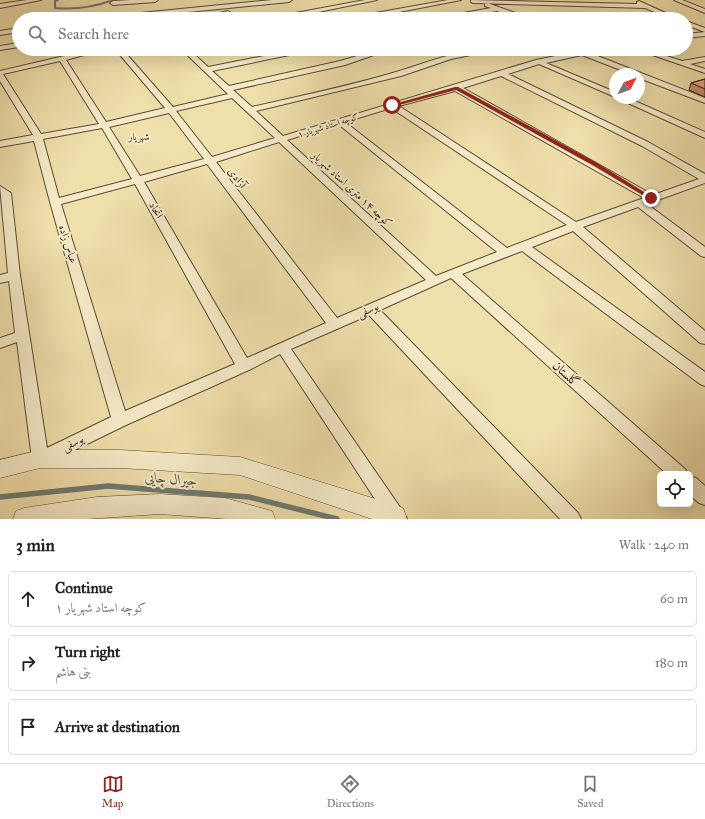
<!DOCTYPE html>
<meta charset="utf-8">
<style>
body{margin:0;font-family:"IM FELL Great Primer",Amiri,serif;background:#f2f2f2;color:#222}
.controls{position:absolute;right:12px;bottom:12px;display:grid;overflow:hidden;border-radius:6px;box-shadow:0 4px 16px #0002}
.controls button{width:36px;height:36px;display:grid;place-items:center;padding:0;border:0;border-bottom:1px solid #e0e0e0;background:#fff;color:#222;font:20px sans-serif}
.compass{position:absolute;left:609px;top:68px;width:36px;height:36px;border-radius:50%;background:#fff;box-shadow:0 4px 16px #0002;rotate:49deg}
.stop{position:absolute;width:12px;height:12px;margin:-9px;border:3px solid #8f2418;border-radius:50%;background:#fff}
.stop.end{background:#8f2418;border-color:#fff;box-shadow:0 1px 4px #0008}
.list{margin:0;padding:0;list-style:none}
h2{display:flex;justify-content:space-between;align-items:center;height:52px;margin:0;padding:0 16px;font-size:17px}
h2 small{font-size:13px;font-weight:400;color:#767676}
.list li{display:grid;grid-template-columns:26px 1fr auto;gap:12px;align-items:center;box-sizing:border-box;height:56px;margin:0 8px 8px;padding:0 8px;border:1px solid #e0e0e0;border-radius:6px}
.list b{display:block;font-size:15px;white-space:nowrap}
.list p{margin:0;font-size:13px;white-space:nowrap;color:#767676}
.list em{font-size:13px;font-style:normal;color:#767676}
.icon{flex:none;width:22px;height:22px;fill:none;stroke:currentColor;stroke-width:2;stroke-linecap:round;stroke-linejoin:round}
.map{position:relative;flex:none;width:705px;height:519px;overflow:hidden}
.search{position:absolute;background:#fff;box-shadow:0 4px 16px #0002;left:12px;right:12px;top:12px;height:44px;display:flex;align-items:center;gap:10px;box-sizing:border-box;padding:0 14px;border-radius:22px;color:#767676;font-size:15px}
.sheet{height:244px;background:#fff}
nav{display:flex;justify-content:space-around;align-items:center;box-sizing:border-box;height:56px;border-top:1px solid #e0e0e0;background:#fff;font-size:11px;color:#767676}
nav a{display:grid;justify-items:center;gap:2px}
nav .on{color:#8f2418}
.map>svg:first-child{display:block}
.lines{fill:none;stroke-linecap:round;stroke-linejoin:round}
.stream-far1{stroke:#717a73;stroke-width:2}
.stream{stroke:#717a73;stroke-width:5.5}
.minor-casing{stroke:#5c4c36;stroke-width:2}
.tertiary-casing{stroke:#5c4c36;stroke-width:1}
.minor{fill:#f5eac8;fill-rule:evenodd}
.tertiary{fill:#f5eac8;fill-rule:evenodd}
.wall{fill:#c4906b;stroke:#2b1b0f}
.building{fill:#e4a77c;stroke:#2b1b0f}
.route{fill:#8f2418}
.labels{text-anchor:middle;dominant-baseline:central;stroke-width:4;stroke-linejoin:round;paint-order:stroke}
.far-street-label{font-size:9px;fill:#2b1b0f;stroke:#f5eac8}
.far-neighbourhood-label{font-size:10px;fill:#2b1b0f;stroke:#f5eac8}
.street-label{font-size:11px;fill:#2b1b0f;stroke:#f5eac8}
.near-street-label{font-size:13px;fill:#2b1b0f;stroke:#f5eac8}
.near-water-label{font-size:14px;font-style:italic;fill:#545249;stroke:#f5eac8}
</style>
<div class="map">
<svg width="705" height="519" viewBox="0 0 705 519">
<rect width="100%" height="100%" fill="#efdfab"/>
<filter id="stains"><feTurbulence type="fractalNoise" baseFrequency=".005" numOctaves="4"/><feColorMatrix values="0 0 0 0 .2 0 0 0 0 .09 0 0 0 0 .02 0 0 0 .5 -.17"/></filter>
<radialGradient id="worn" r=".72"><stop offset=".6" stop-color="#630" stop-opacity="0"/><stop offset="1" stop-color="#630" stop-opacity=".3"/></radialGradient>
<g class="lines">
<!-- stream-far1 -->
<path class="stream-far1" d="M58,0l-3,1v7c20,2 39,-1 58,-8"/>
<!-- stream -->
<path class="stream" d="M0,497l108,-11 141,11 88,22"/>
<!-- minor casing -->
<g class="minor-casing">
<path id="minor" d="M27,0h14l-41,8v-4z
M131,0h27l-3,2 -42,3 -3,-2 3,-2z
M272,0h20l-3,2 -171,17h-21l3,-2z
M365,0h12l-93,19h-13l3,-2z
M448,0h13l-98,19h-13l3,-2z
M471,0l166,4v-2l2,-1 40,18h-8l-26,-11 -172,-5 -2,-1z
M674,0h8l23,9v4z
M487,3l34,12 140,2 3,2h-144l-23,-8 -46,8h-13l3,-2 50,-9 -6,-2v-2z
M228,11l3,2 -1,1 -23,5h-13z
M686,21l19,7v4l-19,-7z
M19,28v4l-19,3v-4z
M705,32v4l-19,2v-4z
M19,43v4l-19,3v-4z
M94,49h12l-40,11 40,62 59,-14 -50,-59h7l51,58 55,-13 -47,-45h7l2,2 21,-2 -17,5 14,13 91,-18h13l-3,2 -97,20 17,15 111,-25 41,-12h10l-46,16 -112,25 19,17c48,-11 97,-21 144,-35 33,-10 63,-23 97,-23l-3,2 -39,8 -50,17 -145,35 27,25 253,-76 54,-11h13l-13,4 115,45v5l-66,-25v-4h-8l-49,-19 -36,8 69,29v5l-76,-33 -31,10 140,68 57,32v9l-58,21 58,43v10l-4,-1 -63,-49 -55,20 122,104v13l-5,-1 -127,-112 -41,16 173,125v14l-5,-2 -178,-133 -60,23 223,195 3,5h-21l-216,-196 -71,32 198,203 3,6h-21l-191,-204 -78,34 113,164 3,6h-19l-108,-165 -31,16 -123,55 -80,39 -6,2 -6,-2 -2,-5 -15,-117 -17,6v-10l15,-5 -6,-52 -9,2v-8l8,-2 -8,-87 11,7 9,82 27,173 64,-31 -61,-215 -16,-61 -34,6v-6l33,-6 -33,-54v-10zM60,61l39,63 -58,10 -38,-60zM501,76l141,70 57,33 -46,16 -190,-107zM455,91l189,107 -68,24 -177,-116zM232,98l43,40 -63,19 -36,-46zM391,108l176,117 -60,23 -162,-126zM169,113l35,46 -64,17 -31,-49zM338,124l159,128 -61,24 -149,-136zM102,128l30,51 -73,19 -16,-59zM279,142l147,138 -89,38 -121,-156zM207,164l119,159 -79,35 -103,-176zM135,184l100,180 -110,47 -64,-207z
M635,49h10l37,12 23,-4v4l-15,3 15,5v4z
M617,98h11l77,34v6z
M690,476l6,2 9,8v19l-6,-2 -9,-8z"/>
</g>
<!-- tertiary casing -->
<g class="tertiary-casing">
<path id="tertiary" d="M40,450h80l120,7 155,48 8,3 3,8 -1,3h-33l-132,-44 -120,-7h-80l-40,10v-18z
M160,494l65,4 47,13 3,8h-48l-67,-5 -73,5h-74l3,-8 8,-3 73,-11z"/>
</g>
<!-- minor -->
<use href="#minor" class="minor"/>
<!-- tertiary -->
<use href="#tertiary" class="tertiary"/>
</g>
<!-- wall -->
<path class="wall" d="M705,79v18l-16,-7 2,-7z"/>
<!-- building -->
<path class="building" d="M705,79v10l-14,-6z"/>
<!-- route -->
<path class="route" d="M455,87h3l139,76 57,35 -5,1 -55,-33 -138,-76 -64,17 -2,-2z"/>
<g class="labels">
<!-- far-street labels -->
<g class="far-street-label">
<text transform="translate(328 125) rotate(-17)">کوچه استاد شهریار ۱</text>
</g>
<!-- far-neighbourhood labels -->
<g class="far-neighbourhood-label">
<text x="139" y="137">شهریار</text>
</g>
<!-- street labels -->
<g class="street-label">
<text transform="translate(237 178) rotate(53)">آزادی</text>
<text transform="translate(352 189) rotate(43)">کوچه ۱۴ متری استاد شهریار</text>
<text transform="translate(156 210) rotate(60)">اتحاد</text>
<text transform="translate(68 244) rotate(73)">عباس زاده</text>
<text transform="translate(368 310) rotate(-23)">یوسفی</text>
<text transform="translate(73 443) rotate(-26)">یوسفی</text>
</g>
<!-- near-street labels -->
<g class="near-street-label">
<text transform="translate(566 374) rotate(42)">گلستان</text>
</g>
<!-- near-water labels -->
<g class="near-water-label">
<text transform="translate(171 479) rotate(4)">جیرال چایی</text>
</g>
</g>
<rect width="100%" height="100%" filter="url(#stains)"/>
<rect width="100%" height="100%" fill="url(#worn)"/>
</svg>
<div class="controls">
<button><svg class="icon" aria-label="locate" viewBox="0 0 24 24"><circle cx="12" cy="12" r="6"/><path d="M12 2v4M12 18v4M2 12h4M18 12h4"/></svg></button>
</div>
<svg class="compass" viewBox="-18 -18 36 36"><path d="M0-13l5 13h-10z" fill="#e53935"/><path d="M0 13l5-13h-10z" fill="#767676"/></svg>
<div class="stop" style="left:392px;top:105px"></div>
<div class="stop end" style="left:651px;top:198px"></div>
<div class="search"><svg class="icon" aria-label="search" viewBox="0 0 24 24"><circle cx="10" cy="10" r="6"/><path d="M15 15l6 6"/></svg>Search here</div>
</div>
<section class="sheet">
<h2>3 min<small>Walk · 240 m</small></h2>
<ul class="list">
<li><svg class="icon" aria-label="ahead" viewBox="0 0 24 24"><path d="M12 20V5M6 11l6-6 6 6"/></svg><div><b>Continue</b><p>کوچه استاد شهریار ۱</p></div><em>60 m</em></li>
<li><svg class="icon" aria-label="right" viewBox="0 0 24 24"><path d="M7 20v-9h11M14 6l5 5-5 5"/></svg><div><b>Turn right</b><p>بنی هاشم</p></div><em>180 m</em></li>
<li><svg class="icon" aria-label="arrive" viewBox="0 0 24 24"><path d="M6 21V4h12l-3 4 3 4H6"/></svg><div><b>Arrive at destination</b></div></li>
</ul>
</section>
<nav>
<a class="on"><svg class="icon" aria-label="map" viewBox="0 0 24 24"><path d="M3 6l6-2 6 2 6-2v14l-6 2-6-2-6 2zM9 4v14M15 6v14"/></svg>Map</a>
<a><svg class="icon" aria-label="directions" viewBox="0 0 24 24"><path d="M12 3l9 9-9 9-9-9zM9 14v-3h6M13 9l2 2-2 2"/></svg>Directions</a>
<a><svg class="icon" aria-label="saved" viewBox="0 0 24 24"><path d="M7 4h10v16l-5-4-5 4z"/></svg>Saved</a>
</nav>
